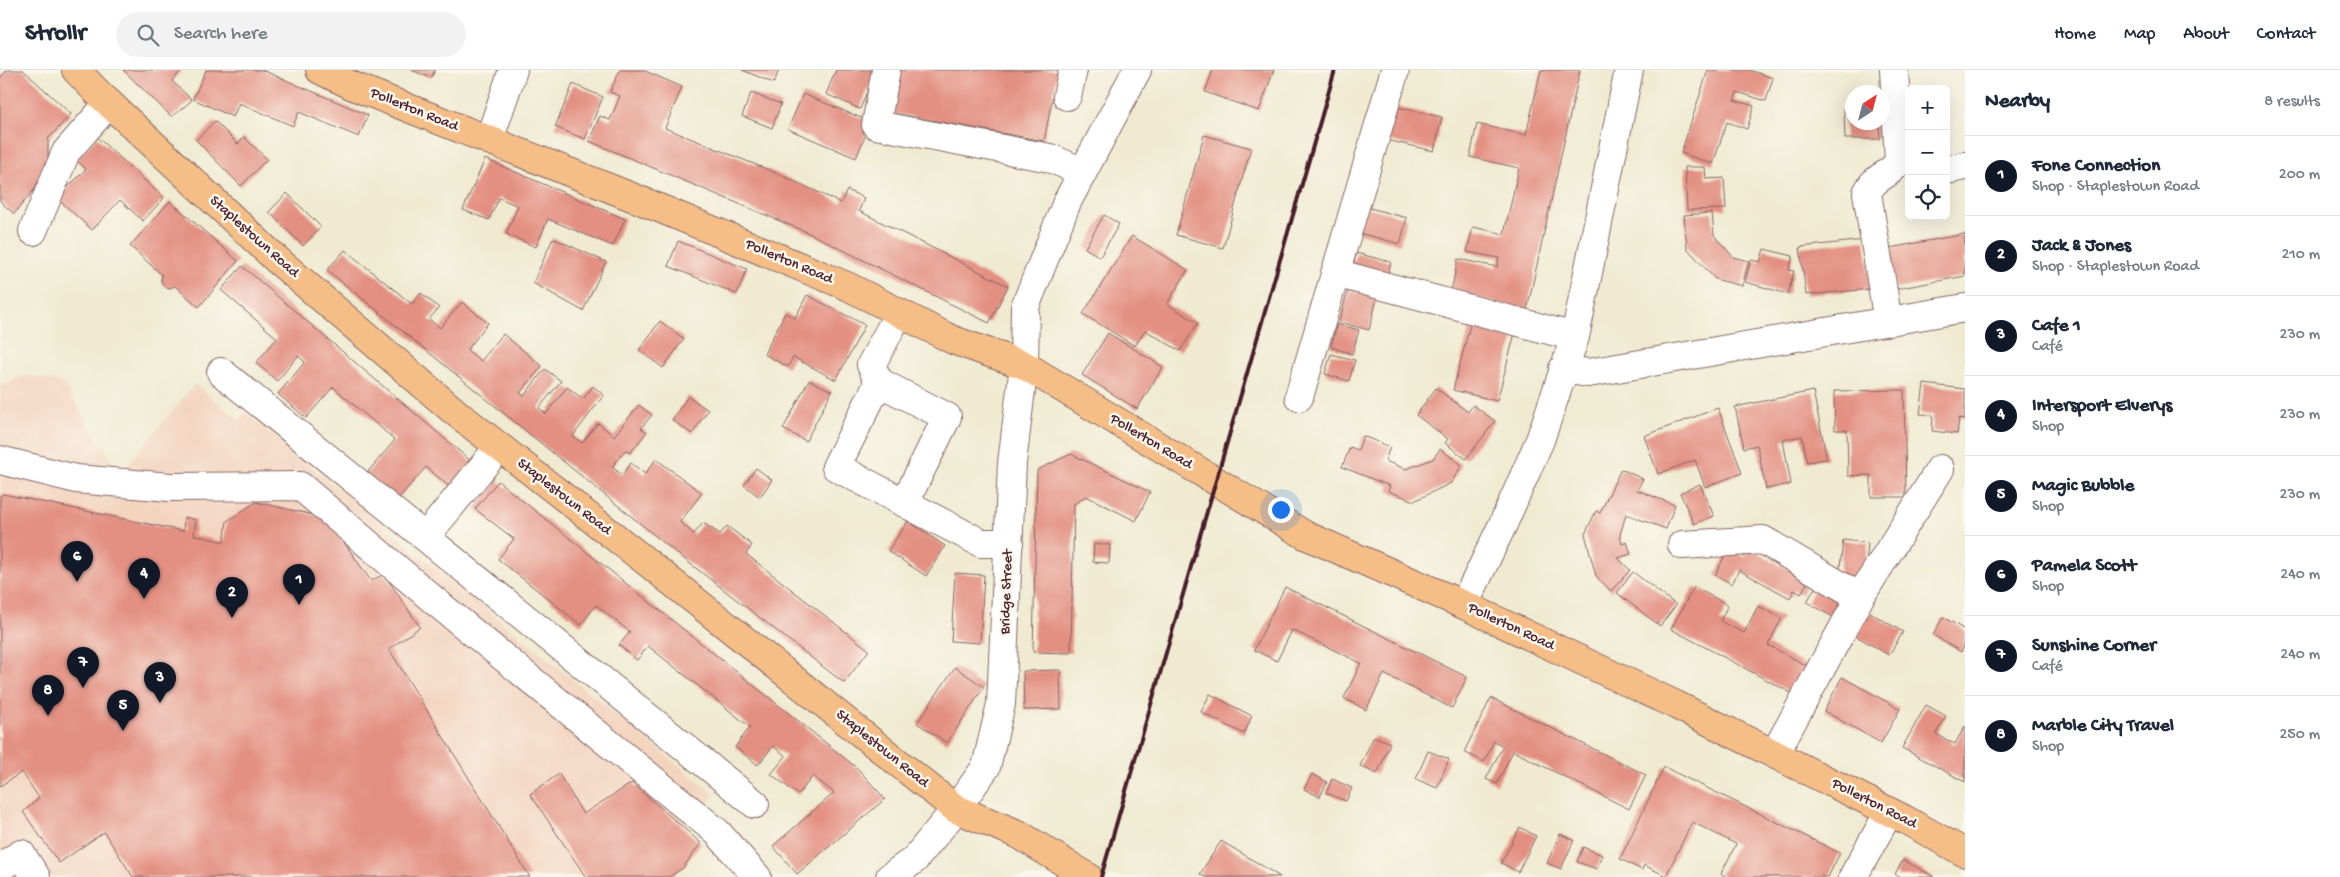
<!DOCTYPE html>
<meta charset="utf-8">
<style>
body{margin:0;font-family:"Gochi Hand",sans-serif;background:#f2f2f3;color:#1f2937}
.controls{position:absolute;right:15px;top:15px;display:grid;overflow:hidden;border-radius:8px;box-shadow:0 5px 20px #0002}
.controls button{width:45px;height:45px;display:grid;place-items:center;padding:0;border:0;border-bottom:1px solid #e0e1e3;background:#fff;color:#1f2937;font:25px sans-serif}
.compass{position:absolute;left:1845px;top:15px;width:45px;height:45px;border-radius:50%;background:#fff;box-shadow:0 5px 20px #0002;rotate:36deg}
.you{position:absolute;left:1280px;top:439px;width:18px;height:18px;margin:-12px;border:4px solid #fff;border-radius:50%;background:#1a73e8;box-shadow:0 0 0 8px #1a73e833}
.badge{display:grid;place-items:center;width:32px;height:32px;border-radius:50%;background:#111827;color:#fff;font-size:16px;font-weight:700}
.pin{position:absolute;translate:-50% -41px;filter:drop-shadow(0 1px 2px #0008)}
.pin::after{content:'';position:absolute;top:26px;width:18px;height:15px;background:inherit;clip-path:polygon(0 0,100% 0,50% 100%)}
.list{margin:0;padding:0;list-style:none}
h2{display:flex;justify-content:space-between;align-items:center;height:65px;margin:0;padding:0 20px;font-size:21px}
h2 small{font-size:16px;font-weight:400;color:#747a83}
.list li{display:grid;grid-template-columns:32px 1fr auto;gap:15px;align-items:center;box-sizing:border-box;height:80px;padding:0 20px;border-top:1px solid #e0e1e3}
.list b{display:block;font-size:19px;white-space:nowrap}
.list p{margin:0;font-size:16px;white-space:nowrap;color:#747a83}
.list em{font-size:16px;font-style:normal;color:#747a83}
.icon{flex:none;width:28px;height:28px;fill:none;stroke:currentColor;stroke-width:2;stroke-linecap:round;stroke-linejoin:round}
.map{position:relative;flex:none;width:1965px;height:807px;overflow:hidden}
header{display:flex;align-items:center;gap:30px;box-sizing:border-box;height:70px;padding:0 25px;background:#fff;border-bottom:1px solid #e0e1e3}
header strong{font-size:24px}
nav{display:flex;gap:28px;margin-inline-start:auto;font-size:18px}
.search{width:350px;height:45px;background:#f2f2f3;display:flex;align-items:center;gap:12px;box-sizing:border-box;padding:0 18px;border-radius:28px;color:#747a83;font-size:19px}
main{display:flex}
aside{flex:1;background:#fff}
.map>svg:first-child{display:block}
.built{fill:#f3d4bf}
.building{fill:#e39082}
.lines{fill:none;stroke-linecap:round;stroke-linejoin:round}
.minor-casing{stroke:#846665;stroke-width:30}
.major-casing{stroke:#846665;stroke-width:30}
.minor{stroke:#fff;stroke-width:28}
.major{stroke:#f6be87;stroke-width:28}
.rail{stroke:#4a1f2b;stroke-width:4}
.labels{text-anchor:middle;dominant-baseline:central;stroke-width:5;stroke-linejoin:round;paint-order:stroke}
.street-label{font-size:15px;fill:#4a1f2b;stroke:#fbf7ec}
</style>
<header>
<strong>Strollr</strong>
<div class="search"><svg class="icon" aria-label="search" viewBox="0 0 24 24"><circle cx="10" cy="10" r="6"/><path d="M15 15l6 6"/></svg>Search here</div>
<nav><a>Home</a><a>Map</a><a>About</a><a>Contact</a></nav>
</header>
<main>
<div class="map">
<svg width="1965" height="807" viewBox="0 0 1965 807">
<rect width="100%" height="100%" fill="#fbf7ec"/>
<filter id="ink" filterUnits="userSpaceOnUse"><feTurbulence type="fractalNoise" baseFrequency=".02" numOctaves="2"/><feDisplacementMap in="SourceGraphic" scale="10" xChannelSelector="R" yChannelSelector="G"/><feConvolveMatrix kernelMatrix="1 2 1 2 8 2 1 2 1" color-interpolation-filters="sRGB"/></filter>
<filter id="wash" filterUnits="userSpaceOnUse"><feTurbulence type="fractalNoise" baseFrequency=".0096" numOctaves="4" result="noise"/><feDisplacementMap in="SourceGraphic" scale="20" xChannelSelector="R" yChannelSelector="G"/><feGaussianBlur stdDeviation="1.12" result="paint"/><feColorMatrix in="noise" values="0 0 0 0 0 0 0 0 0 0 0 0 0 0 0 0 0 1.4 0 .05"/><feComposite in="paint" operator="in"/></filter>
<g filter="url(#wash)">
<rect width="100%" height="100%" fill="#efead0"/>
<!-- built -->
<path class="built" d="M26,305l37,8 57,91 75,-90 44,36 6,-7 470,382 -30,35 -2,38 -14,9h-669v-490z"/>
<g id="blocks">
<!-- building -->
<path class="building" d="M7,0h16l48,44 -23,25v34l-34,41 -14,-13v-123z
M123,0h59l-10,11 20,19 -20,17z
M206,0h56l106,45 -9,22 -60,-25 -6,14 -54,-23 -6,14 -40,-18z
M411,0h24l-4,8z
M620,0h23l39,17 -17,41 116,47 60,28 6,-13 17,8 -5,13 149,75 -19,37 -178,-89 -222,-93 11,-25 10,4 10,-24 -10,-4z
M742,0h37l-5,13z
M836,0h40l-16,39 -34,-15z
M895,0h163l-14,71 -157,-29z
M1213,0h61l-15,41 -54,-19z
M1541,0h39l-53,240 -76,-18 7,-33 39,8 2,-9 -32,-6 6,-25 31,7 15,-66 -49,-11 7,-33 49,11z
M1708,0h41l24,8 -7,23 -29,-9 -3,8 20,6 -7,23 -20,-7 -14,42 -32,-11z
M573,14l30,13 -18,42 -30,-12z
M751,23l30,11 -9,24 -30,-12z
M803,24l68,28 -15,36 -68,-29z
M1393,36l49,11 -8,34 -48,-11z
M1844,38h8v14h27l1,17h-35z
M215,51l23,23 6,-7 23,22 -26,27 -45,-46z
M1204,65l47,13 -28,100 -47,-13z
M97,67l67,61 -21,23 -23,-21 -28,30 -35,-32 29,-29 -10,-9z
M485,89l140,60 -12,27 -65,-27 -12,28 -30,-13 12,-28 -19,-8 -10,22 -26,-10z
M1685,97h20l1,12 18,-1 2,31 -39,1z
M287,123l34,34 -18,19 -34,-34z
M170,131l68,60 -39,46 -24,-21 -6,2 -5,-2 -3,-5 1,-6 -32,-29z
M1366,137l41,11 -7,26 -41,-11z
M1712,143l2,22 19,22 16,4 -7,25 -27,-7 -28,-31 -3,-33z
M1104,145l15,9 -19,33 -15,-9z
M1965,164v42l-69,13 -7,-41z
M1132,166l56,34 -21,34 31,19 -18,28 -35,-21 -10,16 -52,-32z
M553,168l53,24 -23,49 -50,-28z
M1865,170l6,49 -65,6 -6,-48z
M678,171l69,28 -10,25 -69,-28z
M1764,179l29,7 -4,14 5,1 -6,23 -43,-12 6,-22 9,2z
M345,180l67,54 9,-11 18,15 -10,11 11,9 22,-26 26,21 -21,27 14,11 22,-27 39,32 -22,27 4,3 21,-27 16,12 -22,27 7,6 21,-27 16,12 10,-13 11,9 -31,41 9,7 16,-20 16,13 25,-31 13,10 -11,13 6,4 -17,21 -5,-3 -13,17 10,8 9,-12 14,11 11,-15 46,34 -22,29 14,12 9,-11 17,11 7,-8 25,19 -6,9 123,96 -25,33 -165,-128 -352,-285z
M1356,183l35,9 -5,19 -34,-9z
M242,196l237,202 -22,25 -31,-26 -29,33 -31,-26 29,-34 -62,-53 -27,31 -28,-24 27,-32 -7,-6 -21,25 -21,-18 21,-25 -56,-48z
M1348,220l29,8 -8,32 -30,-8z
M807,225l58,30 -29,55 -43,-23 -5,10 -24,-13 21,-41 10,5z
M660,251l24,18 -21,29 -24,-18z
M1471,252l44,11 -18,68 -44,-11z
M1337,254l22,6 -7,24 -21,-7z
M1108,263l55,34 -26,42 -55,-34z
M1331,284l24,6 -6,21 -24,-7z
M809,310l23,11 -26,50 -23,-12z
M1924,314l41,5v30l-6,-1 -2,16 -25,-3 1,-16 -13,-1z
M1436,318l32,24 5,-7 22,16 -29,38 -21,-16 3,-4 -32,-24z
M1904,320l2,107h-35v-22l-23,1 -1,-46h-12l-1,-39z
M1813,321l14,68 -20,3 -5,-26 -19,4 8,44 -25,5 -9,-44 -13,3 -9,-41z
M688,326l20,14 -16,24 -20,-14z
M1718,338l24,65 -37,14 -10,-27 -37,14 -14,-38z
M1363,366l27,11 -5,14 21,8 27,-10 7,-10 22,16 -11,18 -37,18 -26,-10 2,-5 -48,-19 8,-20 8,3z
M1071,384l79,38 -14,29 -50,-25 -12,8 -3,149 -38,-1 4,-182z
M756,398l16,12 -12,17 -16,-12z
M1621,399l22,10 -6,11 38,15 -9,24 -40,-15 -6,21 2,9 5,-2 4,12 -13,4 12,12 -19,21 -15,-15 -11,-42 11,-23 4,2z
M498,411l359,287 28,31 -88,75 -24,-28 61,-53 -21,-17 -15,19 -27,-21 15,-18 -13,-10 -15,19 -23,-18 15,-20 -102,-81 -11,14 -18,-15 11,-13 -34,-27 -15,20 -83,-66 16,-20 -39,-30z
M1700,414l14,32 -20,8 -14,-31z
M3,424l180,37 1,-14 12,3 -2,15 30,7 3,-21 29,-19 71,16 44,63 13,-7 36,53 -31,22 141,228h-397l-29,-45 -45,31 -36,-51 16,-14 -17,-26 -22,14v-290z
M908,451l37,25 -19,30 -38,-25z
M1843,470l25,3 -3,36 -26,-3z
M1094,474l16,1 -1,18 -16,-1z
M1729,478l16,9 4,-8 60,30 -8,15 -7,-4 -4,8 -51,-28 -7,14 -17,-9z
M1633,502l43,33 -16,21 -43,-33z
M955,503l29,2 -4,68 -29,-2z
M1817,514l31,18 -10,18 -31,-18z
M1285,517l182,90 -15,31 -68,-34 -18,36 -22,-12 17,-35 -69,-33 -15,31 -23,-11z
M1694,517l34,18 -8,16 24,12 14,-27 24,12 -14,27 43,23 -14,28 -126,-67z
M1864,539l39,23 -14,23 -38,-22z
M1943,547l22,13v14l-4,8 -28,-17z
M955,597l29,20 -37,56 -30,-20z
M1060,600l1,39 -37,1 -1,-39z
M1842,607l58,32 -19,34 -57,-32z
M1210,624l42,22 -8,18 -43,-22z
M1491,628l155,77 -17,34 -116,-58 -16,33 -11,-5 17,-33 -9,-5 -10,21 -20,-10z
M1926,635l20,11 -10,18 13,7 6,3 10,-18v56l-63,-34z
M1374,666l16,7 -13,31 -17,-8z
M1428,681l21,8 -12,29 -21,-9z
M1664,697l176,86 -12,24h-101l-6,-3 15,-30 -44,-22 -26,54 -22,-11 -2,5 -22,-11z
M559,704l24,40 49,-31 69,60 -18,25 -14,9h-83l-56,-83z
M1312,704l15,8 -7,15 -16,-8z
M1332,709l20,9 -6,13 -20,-8z
M1520,757l16,9 -18,36 -17,-9z
M1560,764l14,6 -13,29 -14,-6z
M1221,771l40,24 19,12h-75l-5,-3z
M1583,777l19,8 -5,14 -20,-7z
M1903,790l17,9 14,8h-35l-4,-3z"/>
</g>
</g>
<g filter="url(#ink)">
<use href="#blocks" fill-opacity="0" stroke="#846665" stroke-width="1"/>
<g class="lines">
<!-- minor casing -->
<g class="minor-casing">
<path id="minor" d="M886,0l-10,55 174,33 33,14
M1067,26l6,-26
M489,70l24,-70
M1946,100l19,-4
M33,161l33,-79 43,-49
M1335,203l240,64
M1888,252l-21,-129c9,-19 21,-15 32,-32l-5,-91
M1563,299l25,4 377,-65
M221,302l534,432
M879,312l-8,-17 28,-52
M1299,327l96,-327
M0,390l76,19 94,8 130,-1 136,116 281,230 40,45
M905,432l42,-85 -68,-35 -43,85 145,76h28
M426,466l73,-89
M1682,475l81,-5 97,57
M1464,535l39,-81 37,-84 35,-103 54,-267
M1775,683l85,-156 80,-128
M0,797l21,-13 15,23
M890,807l24,-17 42,-51 30,-42 15,-63 11,-241 12,-98 1,-58 42,-105 70,-132
M1853,807l36,-65"/>
</g>
<!-- major casing -->
<g class="major-casing">
<path id="major" d="M76,0l20,21 179,167 180,154 188,147 313,250 62,25 70,43
M320,0l33,16 294,117 202,84 104,53 71,25 281,170 159,70 212,100 228,114 61,34"/>
</g>
<!-- minor -->
<use href="#minor" class="minor"/>
<!-- major -->
<use href="#major" class="major"/>
<!-- rail -->
<path class="rail" d="M1101,807l234,-807"/>
</g>
</g>
<g class="labels">
<!-- street labels -->
<g class="street-label">
<text transform="translate(414 40) rotate(22)">Pollerton Road</text>
<text transform="translate(254 167) rotate(42)">Staplestown Road</text>
<text transform="translate(789 192) rotate(23)">Pollerton Road</text>
<text transform="translate(1151 372) rotate(31)">Pollerton Road</text>
<text transform="translate(564 427) rotate(38)">Staplestown Road</text>
<text transform="translate(1007 522) rotate(-88)">Bridge Street</text>
<text transform="translate(1511 557) rotate(25)">Pollerton Road</text>
<text transform="translate(882 679) rotate(39)">Staplestown Road</text>
<text transform="translate(1874 734) rotate(27)">Pollerton Road</text>
</g>
</g>
</svg>
<div class="controls">
<button>+</button>
<button>−</button>
<button><svg class="icon" aria-label="locate" viewBox="0 0 24 24"><circle cx="12" cy="12" r="6"/><path d="M12 2v4M12 18v4M2 12h4M18 12h4"/></svg></button>
</div>
<svg class="compass" viewBox="-18 -18 36 36"><path d="M0-13l5 13h-10z" fill="#e53935"/><path d="M0 13l5-13h-10z" fill="#747a83"/></svg>
<div class="you"></div>
<div class="pin badge" style="left:299px;top:535px">1</div>
<div class="pin badge" style="left:232px;top:548px">2</div>
<div class="pin badge" style="left:160px;top:633px">3</div>
<div class="pin badge" style="left:144px;top:529px">4</div>
<div class="pin badge" style="left:123px;top:661px">5</div>
<div class="pin badge" style="left:77px;top:512px">6</div>
<div class="pin badge" style="left:83px;top:618px">7</div>
<div class="pin badge" style="left:48px;top:646px">8</div>
</div>
<aside>
<h2>Nearby<small>8 results</small></h2>
<ul class="list">
<li><span class="badge">1</span><div><b>Fone Connection</b><p>Shop · Staplestown Road</p></div><em>200 m</em></li>
<li><span class="badge">2</span><div><b>Jack &amp; Jones</b><p>Shop · Staplestown Road</p></div><em>210 m</em></li>
<li><span class="badge">3</span><div><b>Cafe 1</b><p>Café</p></div><em>230 m</em></li>
<li><span class="badge">4</span><div><b>Intersport Elverys</b><p>Shop</p></div><em>230 m</em></li>
<li><span class="badge">5</span><div><b>Magic Bubble</b><p>Shop</p></div><em>230 m</em></li>
<li><span class="badge">6</span><div><b>Pamela Scott</b><p>Shop</p></div><em>240 m</em></li>
<li><span class="badge">7</span><div><b>Sunshine Corner</b><p>Café</p></div><em>240 m</em></li>
<li><span class="badge">8</span><div><b>Marble City Travel</b><p>Shop</p></div><em>250 m</em></li>
</ul>
</aside>
</main>
